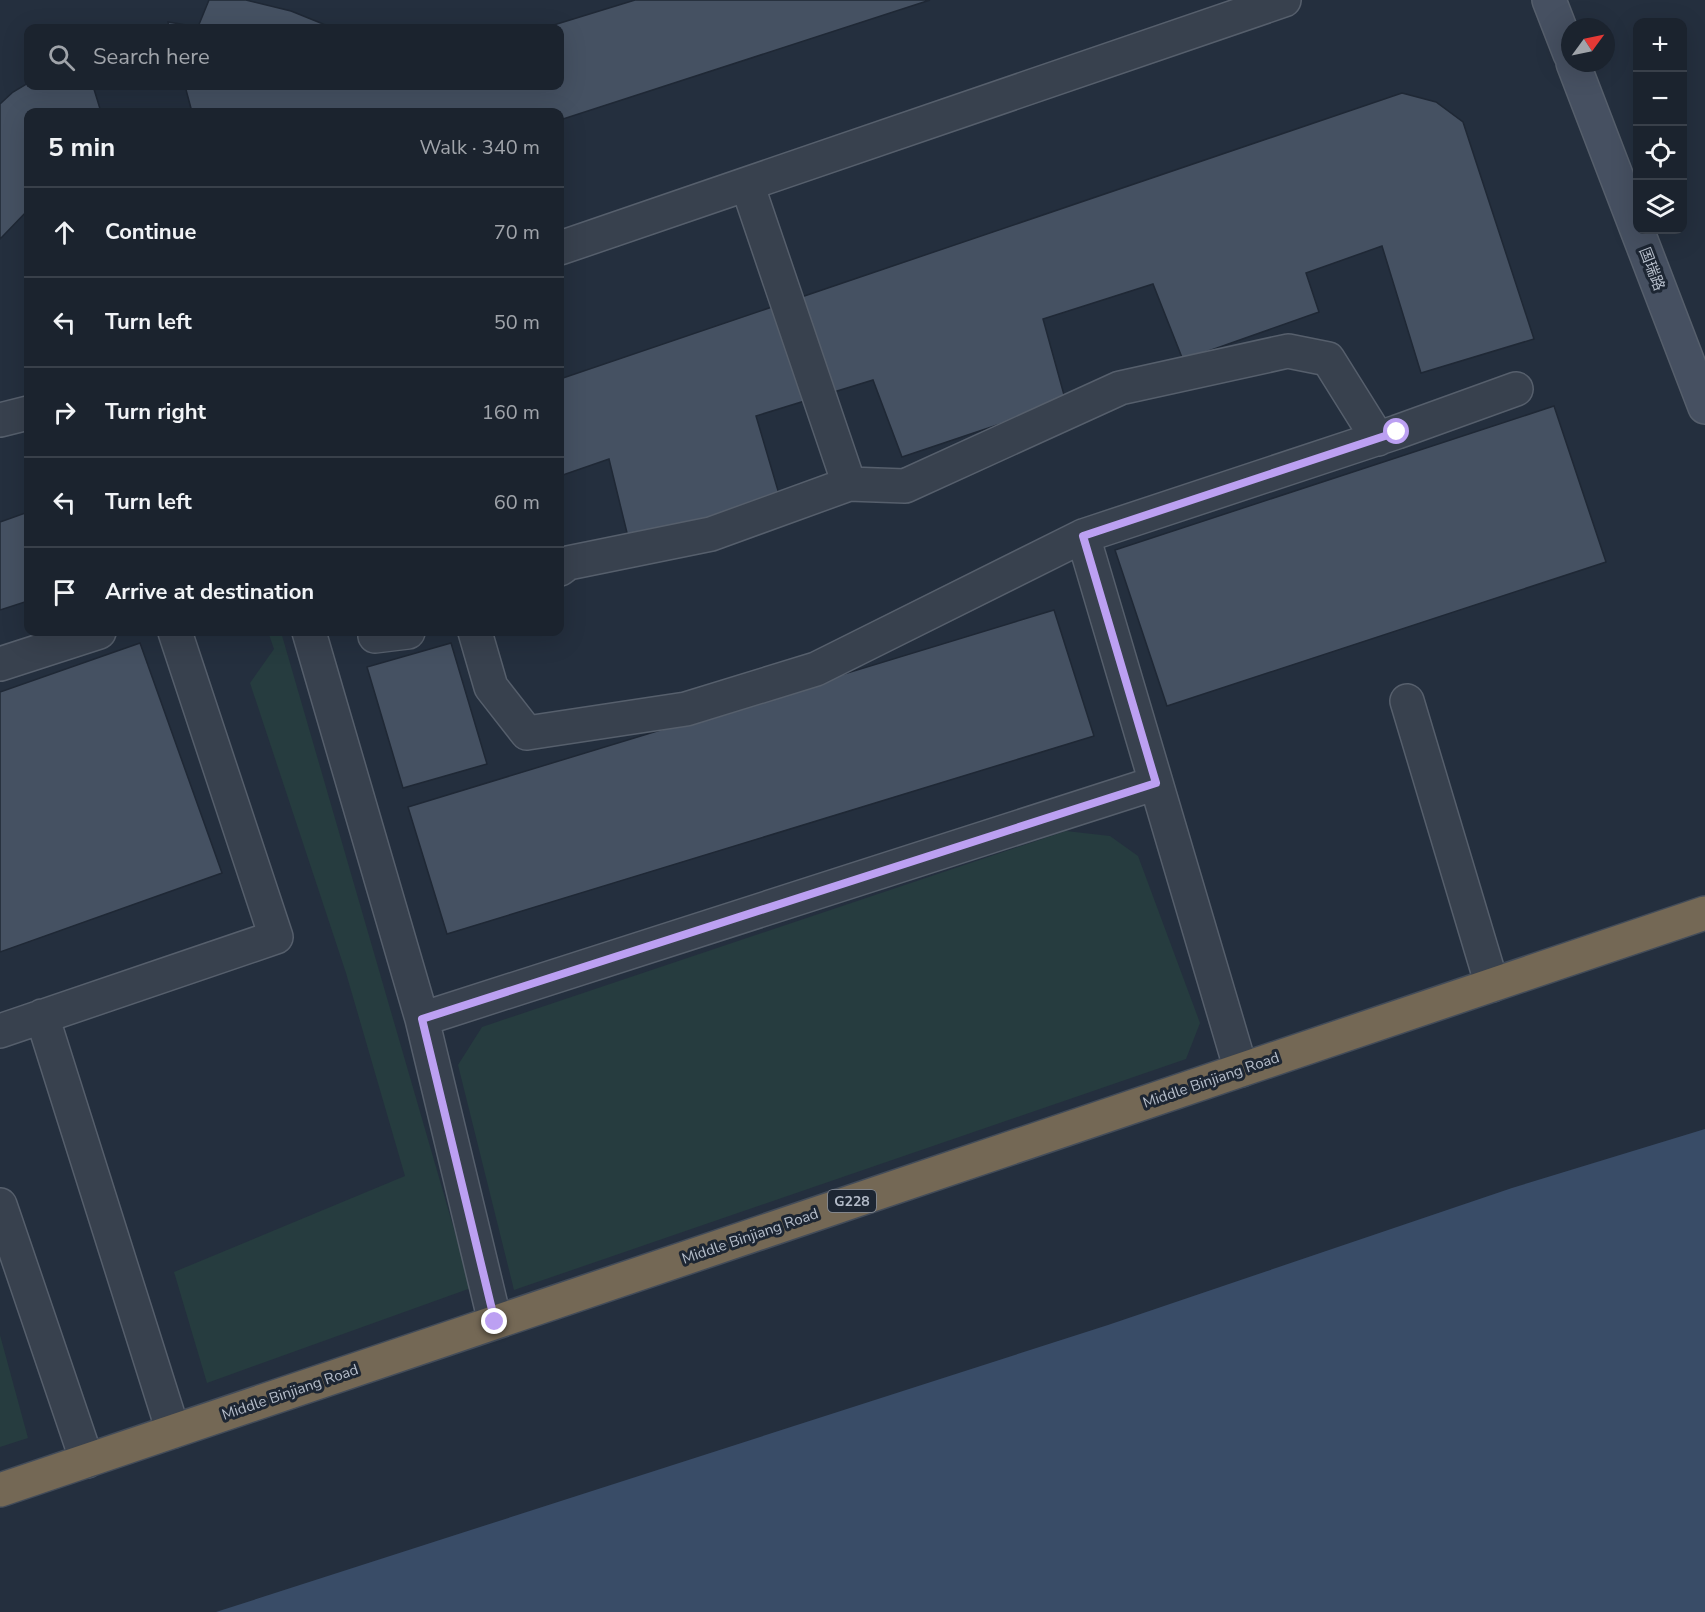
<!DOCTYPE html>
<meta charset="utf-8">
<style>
body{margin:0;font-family:"Nunito Sans","Noto Sans SC",sans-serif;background:#242b36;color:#f1f3f6}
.controls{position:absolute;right:18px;top:18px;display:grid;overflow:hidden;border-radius:12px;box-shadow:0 6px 24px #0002}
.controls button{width:54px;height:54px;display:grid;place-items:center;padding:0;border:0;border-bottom:2px solid #39404a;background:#1b232e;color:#f1f3f6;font:30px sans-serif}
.compass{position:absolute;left:1561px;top:18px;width:54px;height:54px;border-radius:50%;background:#1b232e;box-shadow:0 6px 24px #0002;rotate:57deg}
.stop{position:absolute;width:18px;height:18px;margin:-14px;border:4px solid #bca0f2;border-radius:50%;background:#fff}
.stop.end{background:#bca0f2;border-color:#fff;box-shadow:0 2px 6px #0008}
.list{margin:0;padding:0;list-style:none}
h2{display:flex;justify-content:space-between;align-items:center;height:78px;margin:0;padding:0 24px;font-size:26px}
h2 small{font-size:20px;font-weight:400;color:#a0a4aa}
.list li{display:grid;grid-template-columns:39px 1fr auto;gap:18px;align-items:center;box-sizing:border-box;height:90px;padding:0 24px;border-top:2px solid #39404a}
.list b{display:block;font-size:22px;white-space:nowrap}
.list em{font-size:20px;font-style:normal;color:#a0a4aa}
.icon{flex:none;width:33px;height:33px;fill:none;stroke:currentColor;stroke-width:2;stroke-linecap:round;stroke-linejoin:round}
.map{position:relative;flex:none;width:1705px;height:1612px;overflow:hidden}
.search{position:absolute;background:#1b232e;box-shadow:0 6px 24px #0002;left:24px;top:24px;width:540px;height:66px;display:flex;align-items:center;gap:15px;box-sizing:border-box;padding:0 21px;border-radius:12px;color:#a0a4aa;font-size:22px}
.panel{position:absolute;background:#1b232e;box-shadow:0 6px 24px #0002;left:24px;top:108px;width:540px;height:528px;border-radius:12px}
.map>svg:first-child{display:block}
.green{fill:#263c3f}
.water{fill:#394c67}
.building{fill:#455162;stroke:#1f2835;stroke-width:1.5}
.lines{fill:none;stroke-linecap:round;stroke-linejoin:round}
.street-casing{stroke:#565f6c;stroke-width:36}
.secondary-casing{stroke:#565f6c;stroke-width:36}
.highway-casing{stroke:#434c59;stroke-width:36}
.street{stroke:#38414e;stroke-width:33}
.secondary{stroke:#465061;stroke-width:33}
.highway{stroke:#746855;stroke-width:33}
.route{stroke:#bca0f2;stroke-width:8}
.labels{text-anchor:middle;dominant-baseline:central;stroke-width:6;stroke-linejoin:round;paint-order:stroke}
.shield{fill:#1d2633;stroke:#878f9c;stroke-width:1.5}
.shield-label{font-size:14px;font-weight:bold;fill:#b4bcc9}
.street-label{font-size:15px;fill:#b4bcc9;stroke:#1d2633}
</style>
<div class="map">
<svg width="1705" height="1612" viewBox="0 0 1705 1612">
<rect width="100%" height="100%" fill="#242f3e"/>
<!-- green -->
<path class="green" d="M268,632h13l190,656 -264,95 -33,-111 231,-96 -59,-203 -96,-290 24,-34z
M1066,831l44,5 28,20 62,167 -14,36 -672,231 -56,-225 24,-38z
M0,1335l28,103 -28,9z"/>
<!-- water -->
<path class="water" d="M1705,1129v483h-1489l892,-287 404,-137z"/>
<!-- building -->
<path class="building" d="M209,0h37l45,11 42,17h-164l-1,-6 30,5z
M635,0h295l-370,120v-8h-368l-7,-26h375v-58h-16z
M28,83v3h65l8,26h-73v98l-28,29v-135l13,-12z
M1402,93l34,9 27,20 71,217 -113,34 -39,-127 -76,27 13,39 -136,48 -30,-76 -110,35 23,83 -164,55 -29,-77 -117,36 23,78 -149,51 -21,-86 -49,17v-97z
M1554,406l52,156 -439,144 -52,-156z
M28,512v89l-28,9v-88z
M1054,610l40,126 -647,198 -39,-127z
M140,643l82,230 -222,79v-260z
M451,643l36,121 -84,24 -36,-121z"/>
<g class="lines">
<!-- street casing -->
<g class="street-casing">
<path id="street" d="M747,184l102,300
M560,248l724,-248
M0,420l28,-7
M560,569l8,-6 143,-29 138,-50 56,2 215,-98 168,-37 40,8 50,80
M309,632l113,387
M475,632l16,55 36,46 159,-24 130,-40 267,-133
M375,636l33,-4
M0,664l99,-32
M1407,701l85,284
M42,1016l131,415
M0,1031l276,-94 -101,-305
M1241,1070l-158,-534 314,-104 119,-43
M0,1205l87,256
M495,1322l-73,-303 734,-236"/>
</g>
<!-- secondary casing -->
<g class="secondary-casing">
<path id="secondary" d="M1549,0l21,54
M1573,63l132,344"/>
</g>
<!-- highway casing -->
<g class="highway-casing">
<path id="highway" d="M0,1490l1705,-577"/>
</g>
<!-- street -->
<use href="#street" class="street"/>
<!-- secondary -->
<use href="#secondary" class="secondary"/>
<!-- highway -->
<use href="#highway" class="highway"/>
</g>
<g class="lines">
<!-- route -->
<path class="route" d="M495,1322l-73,-303 734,-236 -73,-247 314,-104"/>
</g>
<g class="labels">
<!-- shield labels -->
<rect class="shield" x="828" y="1190" width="48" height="22" rx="4.5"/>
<g class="shield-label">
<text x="852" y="1201">G228</text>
</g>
<!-- street labels -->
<g class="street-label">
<text transform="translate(1652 269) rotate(69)">国瑞路</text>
<text transform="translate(1211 1080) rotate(-19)">Middle Binjiang Road</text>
<text transform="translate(750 1236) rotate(-19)">Middle Binjiang Road</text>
<text transform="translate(290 1392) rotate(-19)">Middle Binjiang Road</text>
</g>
</g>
</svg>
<div class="controls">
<button>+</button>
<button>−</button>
<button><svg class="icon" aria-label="locate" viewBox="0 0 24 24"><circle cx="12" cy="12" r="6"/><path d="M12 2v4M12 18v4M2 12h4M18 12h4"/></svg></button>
<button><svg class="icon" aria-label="layers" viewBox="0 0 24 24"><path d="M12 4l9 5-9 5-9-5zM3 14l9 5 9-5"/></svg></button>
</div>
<svg class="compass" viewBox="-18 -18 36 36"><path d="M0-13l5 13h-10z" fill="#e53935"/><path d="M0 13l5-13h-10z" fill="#a0a4aa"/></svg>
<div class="stop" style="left:1397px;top:432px"></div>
<div class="stop end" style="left:495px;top:1322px"></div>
<div class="search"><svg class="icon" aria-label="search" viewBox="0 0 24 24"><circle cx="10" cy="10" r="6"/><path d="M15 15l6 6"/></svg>Search here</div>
<section class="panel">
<h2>5 min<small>Walk · 340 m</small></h2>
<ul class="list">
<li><svg class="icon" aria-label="ahead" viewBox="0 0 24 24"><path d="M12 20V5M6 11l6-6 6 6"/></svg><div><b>Continue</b></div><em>70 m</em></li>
<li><svg class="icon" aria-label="left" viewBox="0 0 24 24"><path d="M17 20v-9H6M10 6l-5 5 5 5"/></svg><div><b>Turn left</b></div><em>50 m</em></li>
<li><svg class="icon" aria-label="right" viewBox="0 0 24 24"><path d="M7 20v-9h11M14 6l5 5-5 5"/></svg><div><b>Turn right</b></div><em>160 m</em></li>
<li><svg class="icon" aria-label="left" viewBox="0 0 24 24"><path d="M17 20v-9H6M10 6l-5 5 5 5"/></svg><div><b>Turn left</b></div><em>60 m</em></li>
<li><svg class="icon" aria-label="arrive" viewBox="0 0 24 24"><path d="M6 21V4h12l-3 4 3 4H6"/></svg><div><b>Arrive at destination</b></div></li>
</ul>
</section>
</div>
